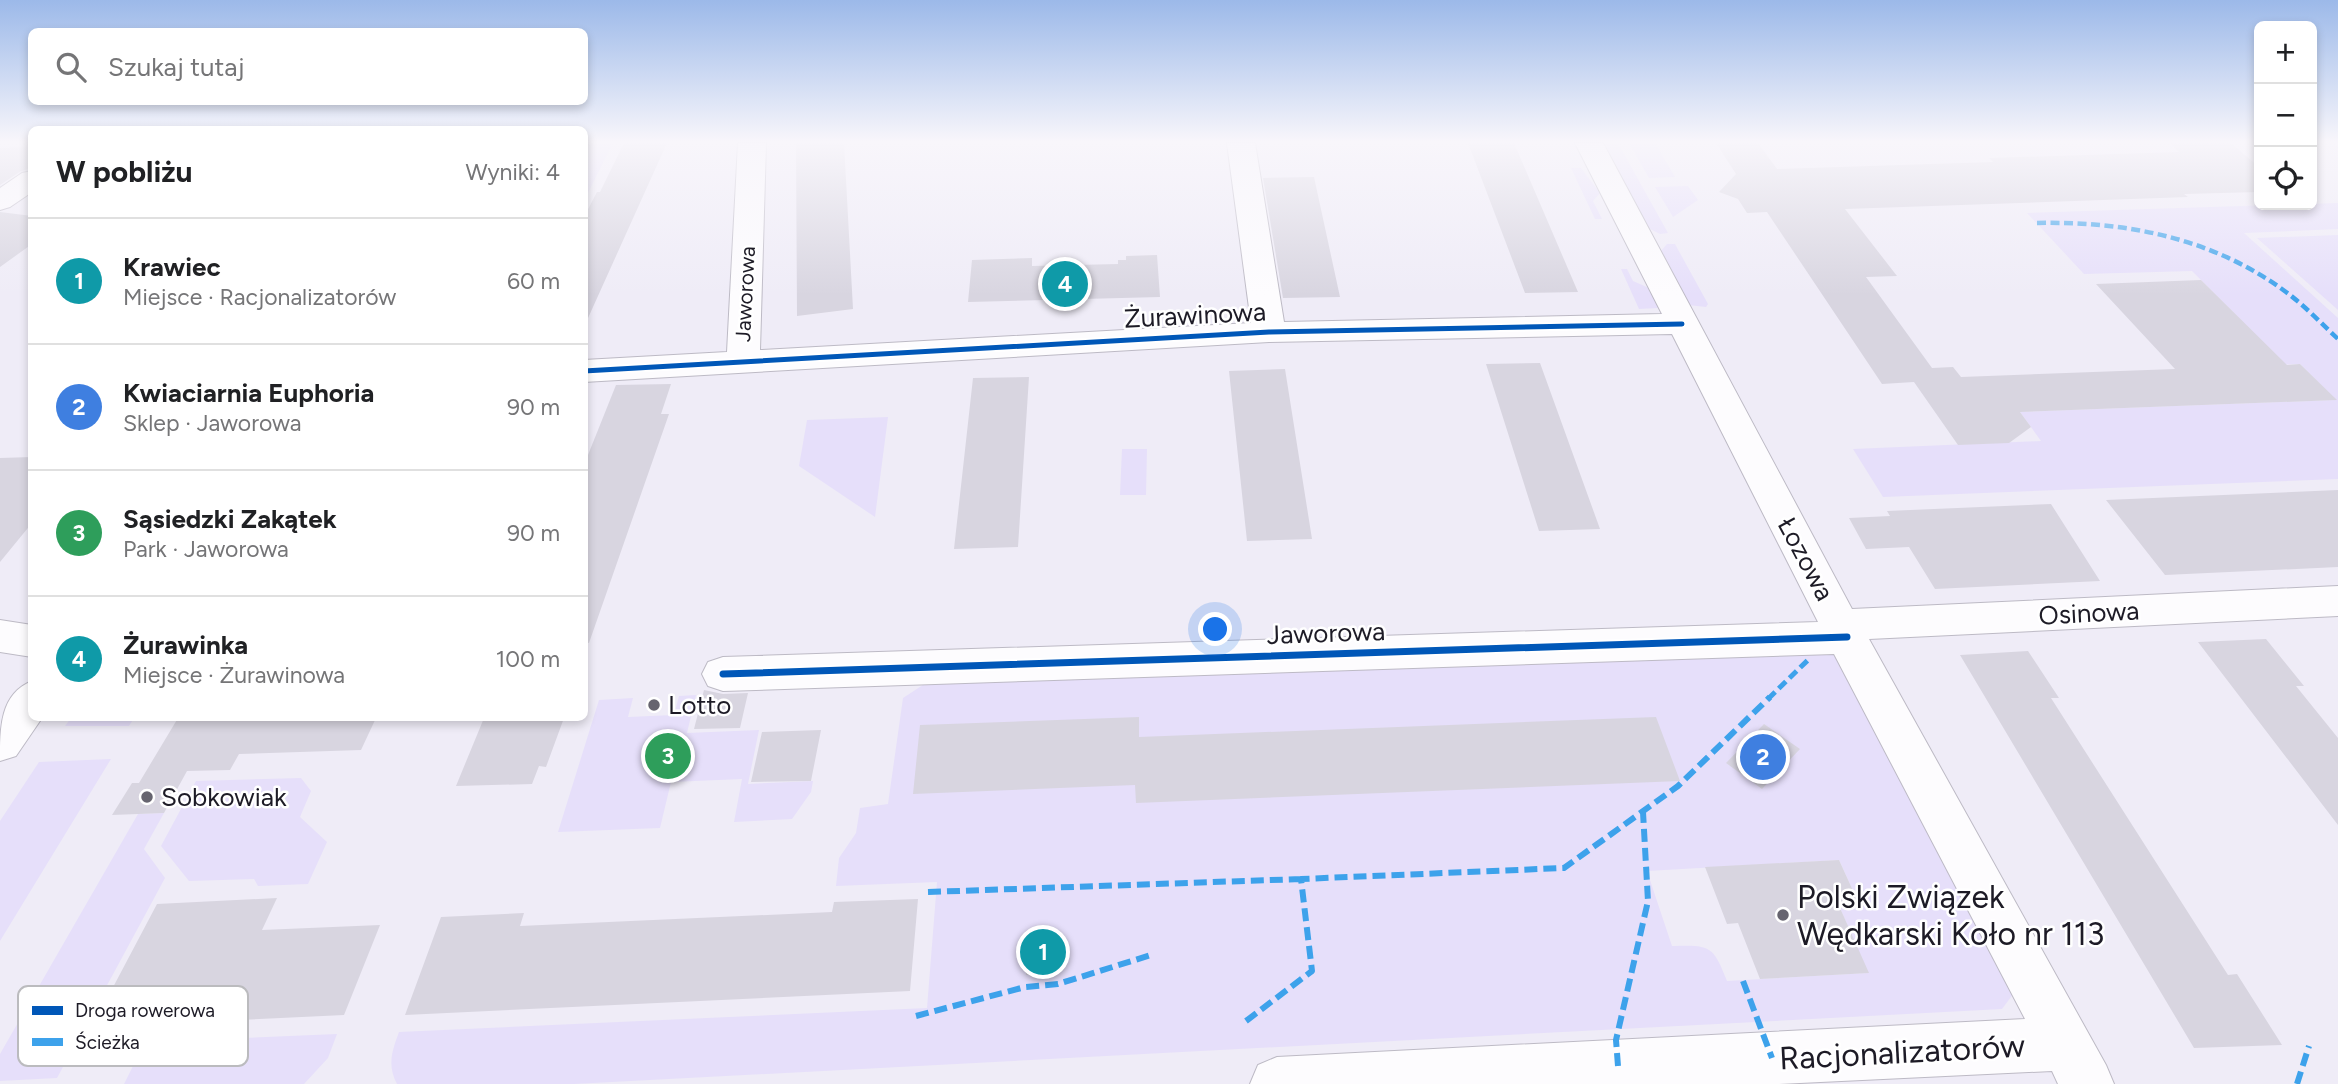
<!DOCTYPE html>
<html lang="pl">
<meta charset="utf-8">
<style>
body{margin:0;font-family:Figtree,sans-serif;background:#f2f2f2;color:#202124}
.controls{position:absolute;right:21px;top:21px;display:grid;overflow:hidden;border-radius:10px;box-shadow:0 4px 10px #0003}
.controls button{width:63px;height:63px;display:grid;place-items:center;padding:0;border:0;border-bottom:2px solid #e0e0e0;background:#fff;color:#202124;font:35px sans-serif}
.you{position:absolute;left:1216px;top:630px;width:24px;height:24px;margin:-18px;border:5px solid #fff;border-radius:50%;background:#1a73e8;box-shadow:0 0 0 10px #1a73e833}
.badge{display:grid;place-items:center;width:46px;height:46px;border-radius:50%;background:#ea580c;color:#fff;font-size:23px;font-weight:700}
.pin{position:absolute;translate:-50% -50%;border:4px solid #fff;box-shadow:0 2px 7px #0006}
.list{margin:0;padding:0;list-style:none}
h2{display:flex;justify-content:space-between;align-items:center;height:91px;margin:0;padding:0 28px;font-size:30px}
h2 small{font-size:23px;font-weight:400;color:#757577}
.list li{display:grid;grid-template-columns:46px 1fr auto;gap:21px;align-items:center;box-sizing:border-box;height:126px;padding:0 28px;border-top:2px solid #e0e0e0}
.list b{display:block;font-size:26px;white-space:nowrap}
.list p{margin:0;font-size:23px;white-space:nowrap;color:#757577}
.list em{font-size:23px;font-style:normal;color:#757577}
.icon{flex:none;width:38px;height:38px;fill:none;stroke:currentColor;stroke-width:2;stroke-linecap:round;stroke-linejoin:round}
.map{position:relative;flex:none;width:2338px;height:1084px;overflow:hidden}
.search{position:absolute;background:#fff;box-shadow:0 4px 10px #0003;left:28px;top:28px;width:560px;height:77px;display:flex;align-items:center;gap:18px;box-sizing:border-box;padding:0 24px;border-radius:10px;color:#757577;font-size:26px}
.panel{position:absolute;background:#fff;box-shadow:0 4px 10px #0003;left:28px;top:126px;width:560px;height:595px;border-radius:10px}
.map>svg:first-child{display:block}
.green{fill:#e6dffa;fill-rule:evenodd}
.building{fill:#d8d5e0}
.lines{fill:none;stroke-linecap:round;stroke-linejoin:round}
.minor-casing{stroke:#bdbac5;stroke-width:2}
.minor{fill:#fdfcfe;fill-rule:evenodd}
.quiet-far2{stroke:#3da2eb;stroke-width:4.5;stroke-dasharray:9 4.5;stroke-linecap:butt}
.quiet-far1{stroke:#3da2eb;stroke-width:5;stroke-dasharray:10 5;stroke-linecap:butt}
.quiet{stroke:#3da2eb;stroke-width:6;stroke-dasharray:13 6;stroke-linecap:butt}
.cycleway-far1-casing{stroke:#fff;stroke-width:9}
.cycleway-casing{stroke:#fff;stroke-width:11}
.cycleway-far1{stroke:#0057b8;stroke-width:5}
.cycleway{stroke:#0057b8;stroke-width:7}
.poi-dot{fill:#66646f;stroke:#fff;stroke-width:2.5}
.labels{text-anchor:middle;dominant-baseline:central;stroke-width:5;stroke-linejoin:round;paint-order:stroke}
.far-street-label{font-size:21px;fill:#1d1b26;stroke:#fff}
.street-label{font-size:26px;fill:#1d1b26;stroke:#fff}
.poi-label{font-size:26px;fill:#1d1b26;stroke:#fff;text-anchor:start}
.near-poi-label{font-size:32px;fill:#1d1b26;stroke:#fff;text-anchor:start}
.near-street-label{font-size:32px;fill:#1d1b26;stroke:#fff}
.key{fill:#fff;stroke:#bbbbbe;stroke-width:2}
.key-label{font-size:19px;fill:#1d1b26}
</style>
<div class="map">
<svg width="2338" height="1084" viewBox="0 0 2338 1084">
<rect width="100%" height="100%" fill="#efecf7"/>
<!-- green -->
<path class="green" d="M585,143h28l-28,56 -1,-56z
M1601,143h17l50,90 -8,1 -14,-7z
M1629,143h26l20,34 -26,1z
M1571,168h10l19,25 -7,8 9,18h-7z
M1688,186l10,14 -25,17 -18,-30z
M2338,203v26l-94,4 94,85v161l-455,18 -30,-48 188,-8 -21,-29 316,-12 -36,-36 -53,2 -10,-50 -45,-45 -108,3 -57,-61z
M2338,235v75l-81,-72z
M1667,244h8l33,60 -2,3 -18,-2 -28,-53z
M1621,269h6l6,12 16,7 9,20 -19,1z
M888,417l-13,100 -76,-51 8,-46z
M1122,449h25l-1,46h-26z
M1818,649l23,8 173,336 -12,16 -1428,75h-177c-10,-19 -5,-33 2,-52l528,-24 10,-126 -101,4 3,-28 17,-25 4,-25 28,-4 15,-106 29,-19zM1839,860l21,46 -20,2 28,65 -141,8c-14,-36 -17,-36 -55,-35l-25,-75z
M696,695l-9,38 72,-3 -11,54 65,-3 -2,11 -19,27 -58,3 8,-43 -71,3 -11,46 -102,4 41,-132 34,-2 -5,19 46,-2 5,-19z
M71,718h63l-5,8h-64z
M111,759l-111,182v-120l39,-59z
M301,778l10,13 -11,26 27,25 -19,42 -50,2 -4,-7 -65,2 -28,-35 35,-65z
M164,813l-20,36 21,29 -108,200 -57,3v-27l138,-240z
M337,1034l-9,24 -24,26h-180l21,-42z"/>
<!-- building -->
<path class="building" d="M624,143h43l-83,184v-110l13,-25h3z
M796,143h48l9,166 -56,7z
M1468,143h46l64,149 -53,1z
M1716,143h42l19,26 216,-7 -4,-4 190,-6 -9,-9h61l28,24v25l-75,2 4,3 -343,12 52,67 -31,1 66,91 21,-1 8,10 214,-8 -79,-85 105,-4 86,85 13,-1 37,36 -317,12 11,15 -22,16 -51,2 -44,-63 -32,2 -115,-172 -20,1 -9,-14 -19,-7 17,-18z
M32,147v21l-11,3 -21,14v-37z
M1314,177l26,120 -57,1 -20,-120z
M0,212l32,4v28l-32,23z
M1157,255l3,42 -192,5 4,-42 60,-2v8l86,-2v-4h8v-4z
M1540,363l60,166 -61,2 -53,-167z
M1285,369l27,170 -65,2 -18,-170z
M1029,377l-11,170 -64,2 19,-171z
M671,384l-10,30h8l-80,229 -5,-1v-177l32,-80z
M32,457v66l-32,39v-104z
M2338,490v77l-173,8 -59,-75z
M2051,504l49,77 -165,8 -26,-42 -43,2 -17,-31 41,-2 -3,-5z
M2266,639l38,47h-8l42,52v87l-140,-183z
M2028,651l31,47h-8l177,277 9,-1 45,71 -88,3 -234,-393z
M704,690l19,4 25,-1 -8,35 -46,1z
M1139,717v20l517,-20 24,64 -544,22 -1,-18 -222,9 7,-69z
M178,718h198l-15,32 -122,4 -9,16 -43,1 -23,42 -52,2 20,-32h7z
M484,718h80l-18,49 -7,-1 -7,18 -76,2z
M1764,724l36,25 -38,40 -36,-26z
M821,730l-10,51 -60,1 11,-50z
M1839,860l21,46 -20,2 29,65 -109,6 -22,-56 -11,1 -22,-57z
M277,898l-15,32 118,-5 -36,90 -252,12 65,-123z
M918,899l-8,92 -505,24 36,-98 83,-4 -4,13 312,-14 2,-10z
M1059,930l-1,43 -32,2 1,-43z"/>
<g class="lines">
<!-- minor casing -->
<g class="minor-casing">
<path id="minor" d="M738,143h28l-6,207 491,-27 -24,-180h28l29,179 378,-8 -87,-171h28l249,466 486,-23v30l-469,23 237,426 8,19h-56l-6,-13 -273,13h-529l8,-19 19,-8 748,-38 -191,-365 -1111,37 -15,-5 -6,-12 6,-12 15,-5 1095,-35 -146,-288 -403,8 -685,40v-22l143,-8z
M32,171v21l-22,15 -10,3v-22l22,-15z
M0,620l32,5v32l-32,-5z
M32,681v37h10l-26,38 -16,5c0,-34 0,-67 32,-80z"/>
</g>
<!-- minor -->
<use href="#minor" class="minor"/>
<!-- quiet-far2 -->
<path class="quiet-far2" d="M2037,223c89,-2 176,15 249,69 19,14 35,31 52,47"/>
<!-- quiet-far1 -->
<path class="quiet-far1" d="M1768,699l41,-40"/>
<!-- quiet -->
<path class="quiet" d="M928,892l373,-13
M1743,981l29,77
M916,1016l109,-29 33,-3 93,-29
M1246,1021l66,-50 -11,-92 263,-11 114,-82 92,-89
M1618,1066l-2,-26 32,-139 -5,-89
M2297,1084l12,-38"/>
<!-- cycleway-far1 casing -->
<g class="cycleway-far1-casing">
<path id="cycleway-far1" d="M584,371l685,-39 413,-8"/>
</g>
<!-- cycleway casing -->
<g class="cycleway-casing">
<path id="cycleway" d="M723,674l1124,-37"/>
</g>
<!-- cycleway-far1 -->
<use href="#cycleway-far1" class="cycleway-far1"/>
<!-- cycleway -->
<use href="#cycleway" class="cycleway"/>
</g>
<!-- sky -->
<linearGradient id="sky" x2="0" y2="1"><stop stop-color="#9cb9e9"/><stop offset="0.48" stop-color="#f8f6fb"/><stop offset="1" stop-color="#f8f6fb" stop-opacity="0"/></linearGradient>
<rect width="2338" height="295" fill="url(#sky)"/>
<!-- markers -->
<g class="poi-dot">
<circle cx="654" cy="705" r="7"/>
<circle cx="147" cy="797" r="7"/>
<circle cx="1783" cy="915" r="7"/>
</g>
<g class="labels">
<!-- far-street labels -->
<g class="far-street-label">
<text transform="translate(745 294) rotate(-87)">Jaworowa</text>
</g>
<!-- street labels -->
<g class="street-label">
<text transform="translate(1195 315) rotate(-3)">Żurawinowa</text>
<text transform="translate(1806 559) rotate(62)">Łozowa</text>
<text transform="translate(2089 613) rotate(-3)">Osinowa</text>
<text transform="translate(1326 633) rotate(-2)">Jaworowa</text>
</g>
<!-- poi labels -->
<g class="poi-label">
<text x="668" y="705">Lotto</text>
<text x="161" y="797">Sobkowiak</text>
</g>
<!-- near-poi labels -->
<g class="near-poi-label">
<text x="1797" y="897">Polski Związek<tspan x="1797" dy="37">Wędkarski Koło nr 113</tspan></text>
</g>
<!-- near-street labels -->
<g class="near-street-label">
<text transform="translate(1902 1052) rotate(-3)">Racjonalizatorów</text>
</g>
</g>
<!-- legend -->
<rect x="18" y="986" width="230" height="80" rx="10" class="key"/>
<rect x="32" y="1006" width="31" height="9" fill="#0057b8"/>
<rect x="32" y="1038" width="31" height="8" fill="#3da2eb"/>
<g class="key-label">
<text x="75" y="1017">Droga rowerowa</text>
<text x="75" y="1049">Ścieżka</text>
</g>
</svg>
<div class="controls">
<button>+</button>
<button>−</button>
<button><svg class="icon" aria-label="locate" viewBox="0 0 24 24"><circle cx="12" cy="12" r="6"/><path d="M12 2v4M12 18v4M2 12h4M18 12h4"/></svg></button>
</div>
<div class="you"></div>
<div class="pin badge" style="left:1043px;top:952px;background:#0f9aa8">1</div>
<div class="pin badge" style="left:1763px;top:757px;background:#3f7fe0">2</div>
<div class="pin badge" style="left:668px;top:756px;background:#2e9e5b">3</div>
<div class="pin badge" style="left:1065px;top:284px;background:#0f9aa8">4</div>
<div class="search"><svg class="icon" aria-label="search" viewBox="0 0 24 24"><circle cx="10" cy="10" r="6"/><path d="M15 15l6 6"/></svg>Szukaj tutaj</div>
<section class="panel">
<h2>W pobliżu<small>Wyniki: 4</small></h2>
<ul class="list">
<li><span class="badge" style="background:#0f9aa8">1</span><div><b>Krawiec</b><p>Miejsce · Racjonalizatorów</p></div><em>60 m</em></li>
<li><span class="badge" style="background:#3f7fe0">2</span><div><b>Kwiaciarnia Euphoria</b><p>Sklep · Jaworowa</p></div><em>90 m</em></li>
<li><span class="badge" style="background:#2e9e5b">3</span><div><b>Sąsiedzki Zakątek</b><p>Park · Jaworowa</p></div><em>90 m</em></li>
<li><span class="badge" style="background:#0f9aa8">4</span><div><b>Żurawinka</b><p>Miejsce · Żurawinowa</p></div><em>100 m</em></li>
</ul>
</section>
</div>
